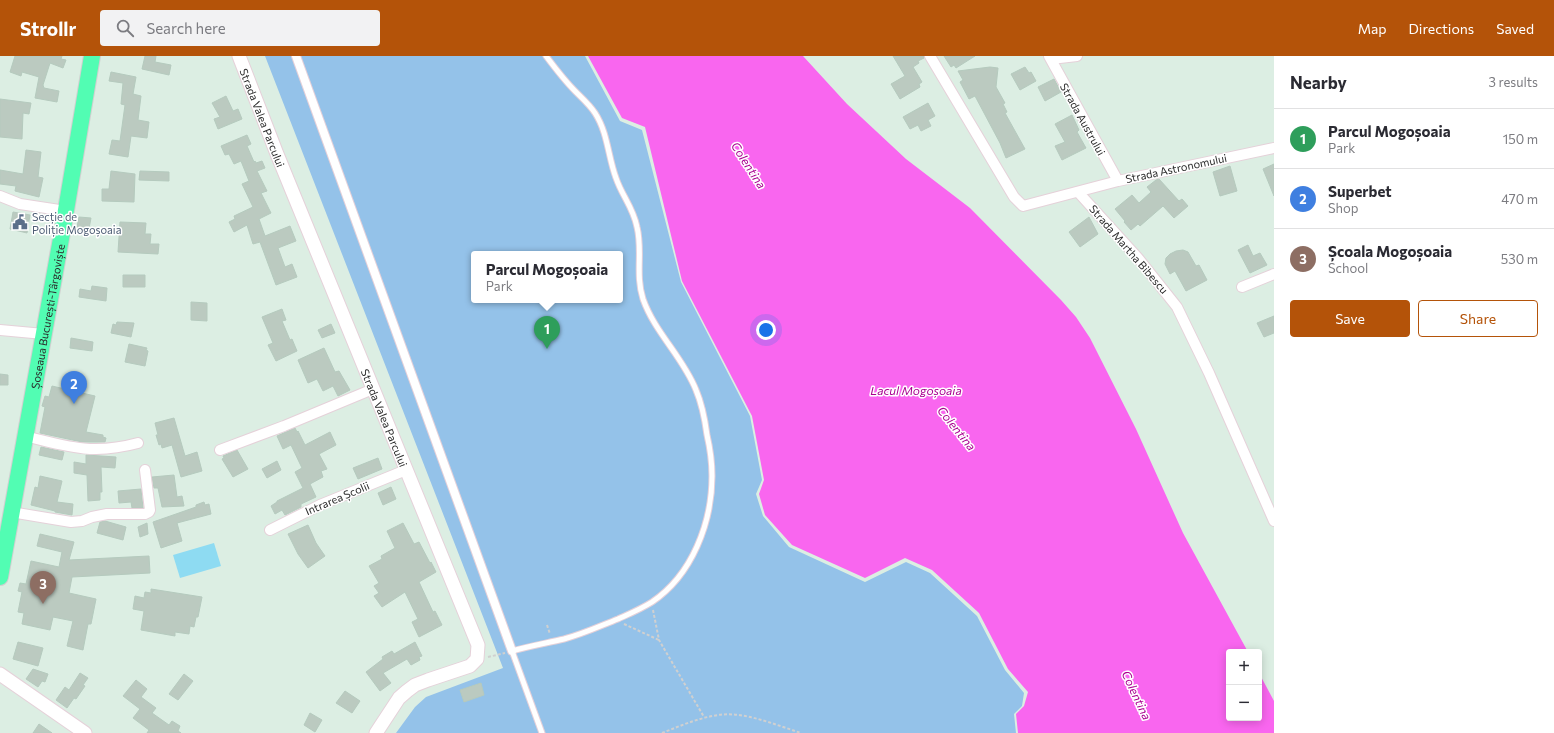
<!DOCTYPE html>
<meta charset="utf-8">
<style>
body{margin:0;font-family:Commissioner,sans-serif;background:#f2f2f3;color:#2b2b33}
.controls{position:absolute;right:12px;bottom:12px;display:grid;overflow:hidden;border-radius:4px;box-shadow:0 2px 10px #0003}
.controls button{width:36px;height:36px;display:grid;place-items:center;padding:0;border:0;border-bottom:1px solid #e1e1e2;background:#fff;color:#2b2b33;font:20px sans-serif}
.you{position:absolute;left:766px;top:274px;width:14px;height:14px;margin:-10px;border:3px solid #fff;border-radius:50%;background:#1a73e8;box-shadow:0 0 0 6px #1a73e833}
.badge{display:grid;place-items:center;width:26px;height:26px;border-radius:50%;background:#b45309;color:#fff;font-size:13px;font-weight:700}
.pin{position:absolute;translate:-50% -33px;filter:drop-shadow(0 1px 2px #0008)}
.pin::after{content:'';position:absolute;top:21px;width:14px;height:12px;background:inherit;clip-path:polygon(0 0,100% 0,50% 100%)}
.popup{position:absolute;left:471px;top:195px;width:152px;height:52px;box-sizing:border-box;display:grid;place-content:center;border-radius:4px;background:#fff;filter:drop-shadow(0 1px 3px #0005);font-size:13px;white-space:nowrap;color:#7c7c81}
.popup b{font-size:15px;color:#2b2b33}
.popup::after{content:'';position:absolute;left:50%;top:100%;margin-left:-8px;border:8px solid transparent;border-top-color:#fff}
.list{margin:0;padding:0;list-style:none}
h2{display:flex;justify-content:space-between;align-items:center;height:52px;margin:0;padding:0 16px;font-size:17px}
h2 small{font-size:13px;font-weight:400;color:#7c7c81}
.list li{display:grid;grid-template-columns:26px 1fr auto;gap:12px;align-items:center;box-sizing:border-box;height:60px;padding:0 16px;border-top:1px solid #e1e1e2}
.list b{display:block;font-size:15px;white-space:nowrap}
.list p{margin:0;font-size:13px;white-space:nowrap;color:#7c7c81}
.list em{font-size:13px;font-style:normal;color:#7c7c81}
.actions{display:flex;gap:8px;padding:12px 16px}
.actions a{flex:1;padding:9px 0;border:1px solid #b45309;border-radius:4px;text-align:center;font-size:14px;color:#b45309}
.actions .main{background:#b45309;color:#fff}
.icon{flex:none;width:22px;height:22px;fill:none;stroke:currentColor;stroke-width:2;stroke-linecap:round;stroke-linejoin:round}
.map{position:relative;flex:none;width:1274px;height:677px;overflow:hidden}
header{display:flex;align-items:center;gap:24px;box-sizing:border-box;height:56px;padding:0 20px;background:#b45309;color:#fff}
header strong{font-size:19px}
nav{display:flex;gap:22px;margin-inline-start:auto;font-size:14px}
.search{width:280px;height:36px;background:#f2f2f3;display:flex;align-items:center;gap:10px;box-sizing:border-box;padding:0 14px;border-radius:4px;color:#7c7c81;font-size:15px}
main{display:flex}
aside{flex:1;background:#fff}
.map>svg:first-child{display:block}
.green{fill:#94c2e9;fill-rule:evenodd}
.pitch{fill:#8edbf2}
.water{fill:#f966ef}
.building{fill:#bbcac0;stroke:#b5cabe}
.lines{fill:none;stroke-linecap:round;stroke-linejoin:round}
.service-casing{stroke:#e5d1d9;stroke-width:7}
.pedestrian-casing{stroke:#e5d1d9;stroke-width:10}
.minor-casing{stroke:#e5d1d9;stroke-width:12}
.tertiary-casing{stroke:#e5d1d9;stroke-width:15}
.primary-casing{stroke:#d0d0d0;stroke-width:18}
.path{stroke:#d0d0d0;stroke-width:2;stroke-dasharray:3 2;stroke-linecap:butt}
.service{stroke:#fff;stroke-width:5}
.pedestrian{stroke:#fff;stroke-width:8}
.minor{stroke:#fff;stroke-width:10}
.tertiary{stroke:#fff;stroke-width:13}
.primary{stroke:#52fdb3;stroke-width:16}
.labels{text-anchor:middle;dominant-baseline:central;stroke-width:3;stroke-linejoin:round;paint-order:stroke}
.street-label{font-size:11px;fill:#2b2b2b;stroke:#fff}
.service-label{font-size:11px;fill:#4e5e75;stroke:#fff;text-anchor:start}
.water-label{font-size:12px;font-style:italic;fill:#a90190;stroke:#fff}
</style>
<header>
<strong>Strollr</strong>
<div class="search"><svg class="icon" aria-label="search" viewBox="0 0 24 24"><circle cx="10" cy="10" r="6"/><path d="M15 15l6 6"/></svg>Search here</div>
<nav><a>Map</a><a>Directions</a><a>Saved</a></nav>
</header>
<main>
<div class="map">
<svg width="1274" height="677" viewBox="0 0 1274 677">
<rect width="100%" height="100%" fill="#dceee3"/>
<!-- green -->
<path class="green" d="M265,0h320l35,65 22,9 39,152 69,134 12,64 -6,14 7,22 26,31 76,35 41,-20 24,11 47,43 28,54 19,23 -2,13 -8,8 2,19h-620l19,-26 11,-10 77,-29zM474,198h146v46h-146z"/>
<!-- pitch -->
<path class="pitch" d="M214,487l7,23 -41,12 -7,-23z"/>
<!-- water -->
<path class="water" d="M588,0h215l44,48 59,55 64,49 91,92 15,17 14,21 46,91 47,104 65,119h-19v66h30v-45l15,28v32h-256l-2,-19 8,-8 4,-14 -20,-23 -29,-56 -47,-43 -27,-12 -40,20 -73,-33 -27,-30 -6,-21 5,-14 -12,-64 -70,-135 -37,-154 -23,-9z"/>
<!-- building -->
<path class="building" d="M15,0h47l-1,3 5,1 -3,8 -13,-5 -7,22 1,3 15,3 -2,11 -22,-4 4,-21 -17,-5 -1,4 -11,-4z
M145,0h11l-1,6 16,3 -2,10 -27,-6z
M893,0h31v2l-6,3 1,2 -6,4 9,15 -3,2 1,3 -20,12 -9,-15 14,-8z
M944,0h31l-19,12 -2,-3 -3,2z
M990,11l8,1 -2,19 9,16 -2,1 4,8 -2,1 20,36 -19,9 -6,-15 -25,-47 -6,3 -9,-17 3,-2 -5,-9z
M1025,11l4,6 2,-1 5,9 -16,9 -9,-16z
M111,16l25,5 -3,17 8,2 -3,24 11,2 -2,16 -16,-2 -3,21 -19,-3 3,-14 8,1 5,-36 -4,-1 2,-21 -14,-2z
M1054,23l7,13 -16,9 -7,-14z
M226,40l7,15 5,-2 4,10 -24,10 -4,-10 6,-2 -8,-14z
M0,43l31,4 -2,11 -6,-1 -1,26 -22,-2z
M928,47l7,13 -7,4 3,6 -10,5 -3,-6 -8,4 -7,-12z
M1072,59l7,15 -2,2 9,16 -24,12 -7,-14 10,-4 -10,-18z
M247,79l4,9 -4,2 7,16 1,-1 1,2 6,-2 3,7 -8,3 10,20 -6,2 10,20 -12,6 6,17 25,-10 6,15 -18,7 7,19 7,-3 5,13 -21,8 -16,-43 -7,2 -6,-19 -13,7 -5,-10 6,-3 -1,-3 19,-9 -11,-23 7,-3 -8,-20 -7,3 -5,-10 -4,1 -4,-9z
M26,94l15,2 -3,25 5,1 -4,19 -24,-6 1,-5 -16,-2v-14l23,4z
M1274,108v32l-11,-27z
M1230,110l7,25 -17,5 -7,-24z
M111,115l24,3 -1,28 -32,-1v-12h7z
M140,115l29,1v9l-30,-1z
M1159,123l20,22 3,-2 6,7 -14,12 -11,-12 -23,20 -2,-2 -7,6 -7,-8 1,-1 -10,-12 17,-14 7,8 12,-11 -4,-5 9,-7z
M13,156l17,3 -3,18 -17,-4z
M79,161l12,1 -3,16 -12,-2z
M1089,161l9,17 -18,13 -11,-15z
M120,166l26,1 -1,11h6l-1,10h9l-1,10 -40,-2z
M1248,189l5,11 7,-3 7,12 -17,8 -12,-23z
M1183,194l5,2 8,14 3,-1 8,15 -21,11 -11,-20 -5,3 -5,-10 1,-6 4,-4 6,-3z
M123,219h22v12h-22z
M92,230l15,2 -1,13 -27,-4 1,-8 11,2z
M191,246l16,1v18l-16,-1z
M282,253l4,11 -4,1 8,19 2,-1 5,12 -21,10 -8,-16 5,-2 -11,-26z
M1274,260v17l-10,4 -7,-14z
M117,266l17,1 -3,14 -20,-4 2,-9 3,1z
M331,268l4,9 -13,5 -4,-8z
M71,282l22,4 -1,9 -22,-3z
M129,288l18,4 -1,2 2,1 -3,15 -20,-4z
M324,292l11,24 4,-1 11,19 -12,6 -5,-10 -10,5 -6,-12 -9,4 -10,-23z
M0,318l8,1v10h-8z
M52,330l43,10 -9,36 17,3v2l3,1 -1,4h-23l-42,-9 5,-26 -3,-1 3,-10 4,1z
M174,362l11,38 12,-4 5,19 -21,6 -9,-32 -10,3 -1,-4 -2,1 -3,-10h2l-3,-12z
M295,372l2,4 1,-1 7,14 25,-13 6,13 -17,9 8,15 -6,2 2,6 -13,7 6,13 -15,7v3l-16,8 -3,-5 -7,4 -4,-8 6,-4v-1l26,-13 -8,-16 7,-4 -11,-23 -8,4 -6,-13z
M41,391l23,5 -2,8 -23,-5z
M237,394l11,19 -15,8 -11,-18 2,-1 -1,-2z
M86,399l30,2 -1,11 -14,-1 1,25h-2v8l-12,1 -1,-26 -13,-2v-11l12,2z
M378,402l4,11 -24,10 -5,-11z
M277,405l4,9 -14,8 -5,-9z
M174,419l3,22 5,-1 2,10 -22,1 -4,-19h-4l-2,-11z
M40,420l22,5 -5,21 16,2 -1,11 -17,-3v-1l-24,-6 4,-18 3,1z
M391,431l5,12 -13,6 -5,-12z
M141,433l2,19h-11l-1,-6 -12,1 -1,-12z
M204,446l1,3 4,-1 2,10 -34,9 5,18 -21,7 -8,-26 43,-15v-2z
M105,465l21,6 -3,13 -26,-7 3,-11z
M147,467l1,11 -8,3 -2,-10z
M403,467l11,21 5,-2 11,21 1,-1 5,10 -17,10 14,30 2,-1 7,14 -23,12 -7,-15 6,-3 -13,-27 -23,15 -8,-11 5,-3 -5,-7 5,-3 -10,-17 13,-7 -1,-3 14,-8 -8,-17z
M308,469l8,18 9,13 -17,12 -10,-14 -10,-20z
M40,478l34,8 -5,18 80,-4 1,17 -78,4 -3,16 27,6 -5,25h-3l-5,26 -16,-4 6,-25 -20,-4 -3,13 -28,-6 2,-11 -6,-1 4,-20 -4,-1 2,-8 6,1 5,-23 28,6 3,-15 -25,-6z
M151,533l51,8 -4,20h-2l-2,10 -4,-1 -1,8 -14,-2v4l-34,-6 3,-19 -11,-2 2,-13 9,2 1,-6 6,1z
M18,586l25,6 -5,18 -25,-7z
M415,586l7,14 -3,1 1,3 -9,5 -4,-6 -24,14 8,10 -11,8 -14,-19 17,-13 -1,-2 10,-6 2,3z
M33,613l15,5 -3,8 -3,-1 -4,6 -12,-8z
M80,617l8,5 -5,7 2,1 -9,13 -2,-1 -7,10 -11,-8 9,-13 4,3z
M184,618l9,7 -15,19 -9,-6z
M136,624l11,9 -6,8 15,11 -4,5 17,12 3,-4 8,5 -2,5 3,2h-34l2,-3 -16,-12 7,-9 -17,-13z
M481,627l3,12 -20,7 -4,-12z
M345,635l15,10 -8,12 -16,-10z
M310,657l12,7 -7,12 -11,-7z
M39,668l13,9h-19z"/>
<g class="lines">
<!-- service casing -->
<g class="service-casing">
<path id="service" d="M542,677l-30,-82c18,-5 35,-8 52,-12 19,-5 36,-13 54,-20 11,-5 23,-10 34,-17 40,-27 60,-79 60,-126 0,-13 -2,-28 -5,-41 -2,-15 -5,-31 -11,-45 -13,-33 -41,-57 -53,-91 -8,-25 0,-48 -6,-72 -4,-20 -15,-31 -21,-49 -8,-21 -8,-45 -21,-65 -5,-8 -13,-15 -20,-22 -11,-11 -20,-23 -29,-35"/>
</g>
<!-- pedestrian casing -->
<g class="pedestrian-casing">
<path id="pedestrian" d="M296,0l216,595"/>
</g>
<!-- minor casing -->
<g class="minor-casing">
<path id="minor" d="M930,0l84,141 9,9 95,-25 156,-33
M1049,0l69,125
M1051,3l26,-3
M1078,136l60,66 39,49 32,66 65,148
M0,140l20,8 46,7
M1242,231l32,-13
M0,274l44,4
M25,380c43,11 69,19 113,7
M220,394l64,-24 89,-37
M11,456l60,10 11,-1 10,-4 15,-3h38l4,-2 1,-2 -5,-40
M270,474l50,-25 86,-35"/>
</g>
<!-- tertiary casing -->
<g class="tertiary-casing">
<g id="tertiary">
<path id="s1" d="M239,0l38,98 201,491 -1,14 -7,7 -42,14 -13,5 -8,6 -8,7 -23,35"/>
<path d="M0,618l85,59"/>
</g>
</g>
<!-- primary casing -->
<g class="primary-casing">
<g id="primary">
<path id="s2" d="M0,521l64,-355 28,-166"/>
</g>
</g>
<!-- path -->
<path class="path" d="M653,554l6,30 45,77
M624,568l35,16
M547,569l3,9
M488,601l17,-4
M662,677c18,-7 36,-15 56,-18 26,-4 58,10 83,18"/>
<!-- service -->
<use href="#service" class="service"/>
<!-- pedestrian -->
<use href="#pedestrian" class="pedestrian"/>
<!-- minor -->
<use href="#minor" class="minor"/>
<!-- tertiary -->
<use href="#tertiary" class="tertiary"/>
<!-- primary -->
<use href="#primary" class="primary"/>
</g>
<!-- icons -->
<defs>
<g id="civic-bare" transform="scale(1.2)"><path d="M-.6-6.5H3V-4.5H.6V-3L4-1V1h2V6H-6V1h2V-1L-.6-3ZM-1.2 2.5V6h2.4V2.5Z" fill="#5c6f8a" stroke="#fff" stroke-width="2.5" paint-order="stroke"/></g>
</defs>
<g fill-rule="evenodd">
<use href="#civic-bare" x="20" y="166"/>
</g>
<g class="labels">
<!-- street labels -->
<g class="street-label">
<text stroke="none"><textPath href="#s1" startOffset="66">Strada Valea Parcului</textPath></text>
<text transform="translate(1083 63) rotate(61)">Strada Austrului</text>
<text transform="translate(1176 112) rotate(-12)">Strada Astronomului</text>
<text transform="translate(1129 193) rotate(49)">Strada Martha Bibescu</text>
<text stroke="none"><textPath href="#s2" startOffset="265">Șoseaua București-Târgoviște</textPath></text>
<text stroke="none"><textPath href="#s1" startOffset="390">Strada Valea Parcului</textPath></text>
<text transform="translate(337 442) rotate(-23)">Intrarea Școlii</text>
</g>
<!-- service labels -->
<g class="service-label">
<text x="32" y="160">Secție de<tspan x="32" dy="13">Poliție Mogoșoaia</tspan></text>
</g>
<!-- water labels -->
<g class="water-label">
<text transform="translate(749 109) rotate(57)">Colentina</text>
<text x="916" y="334">Lacul Mogoșoaia</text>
<text transform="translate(957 372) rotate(51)">Colentina</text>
<text transform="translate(1137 639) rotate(65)">Colentina</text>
</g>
</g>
</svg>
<div class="controls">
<button>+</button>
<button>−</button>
</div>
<div class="you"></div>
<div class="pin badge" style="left:547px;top:293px;background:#2e9e5b">1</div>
<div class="popup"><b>Parcul Mogoșoaia</b>Park</div>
<div class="pin badge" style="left:74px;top:348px;background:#3f7fe0">2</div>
<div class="pin badge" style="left:43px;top:548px;background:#8d6e63">3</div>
</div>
<aside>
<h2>Nearby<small>3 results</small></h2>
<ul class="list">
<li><span class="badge" style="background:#2e9e5b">1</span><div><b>Parcul Mogoșoaia</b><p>Park</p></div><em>150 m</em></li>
<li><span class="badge" style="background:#3f7fe0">2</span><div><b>Superbet</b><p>Shop</p></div><em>470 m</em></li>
<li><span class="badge" style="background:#8d6e63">3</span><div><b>Școala Mogoșoaia</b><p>School</p></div><em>530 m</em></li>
</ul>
<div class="actions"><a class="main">Save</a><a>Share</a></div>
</aside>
</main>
